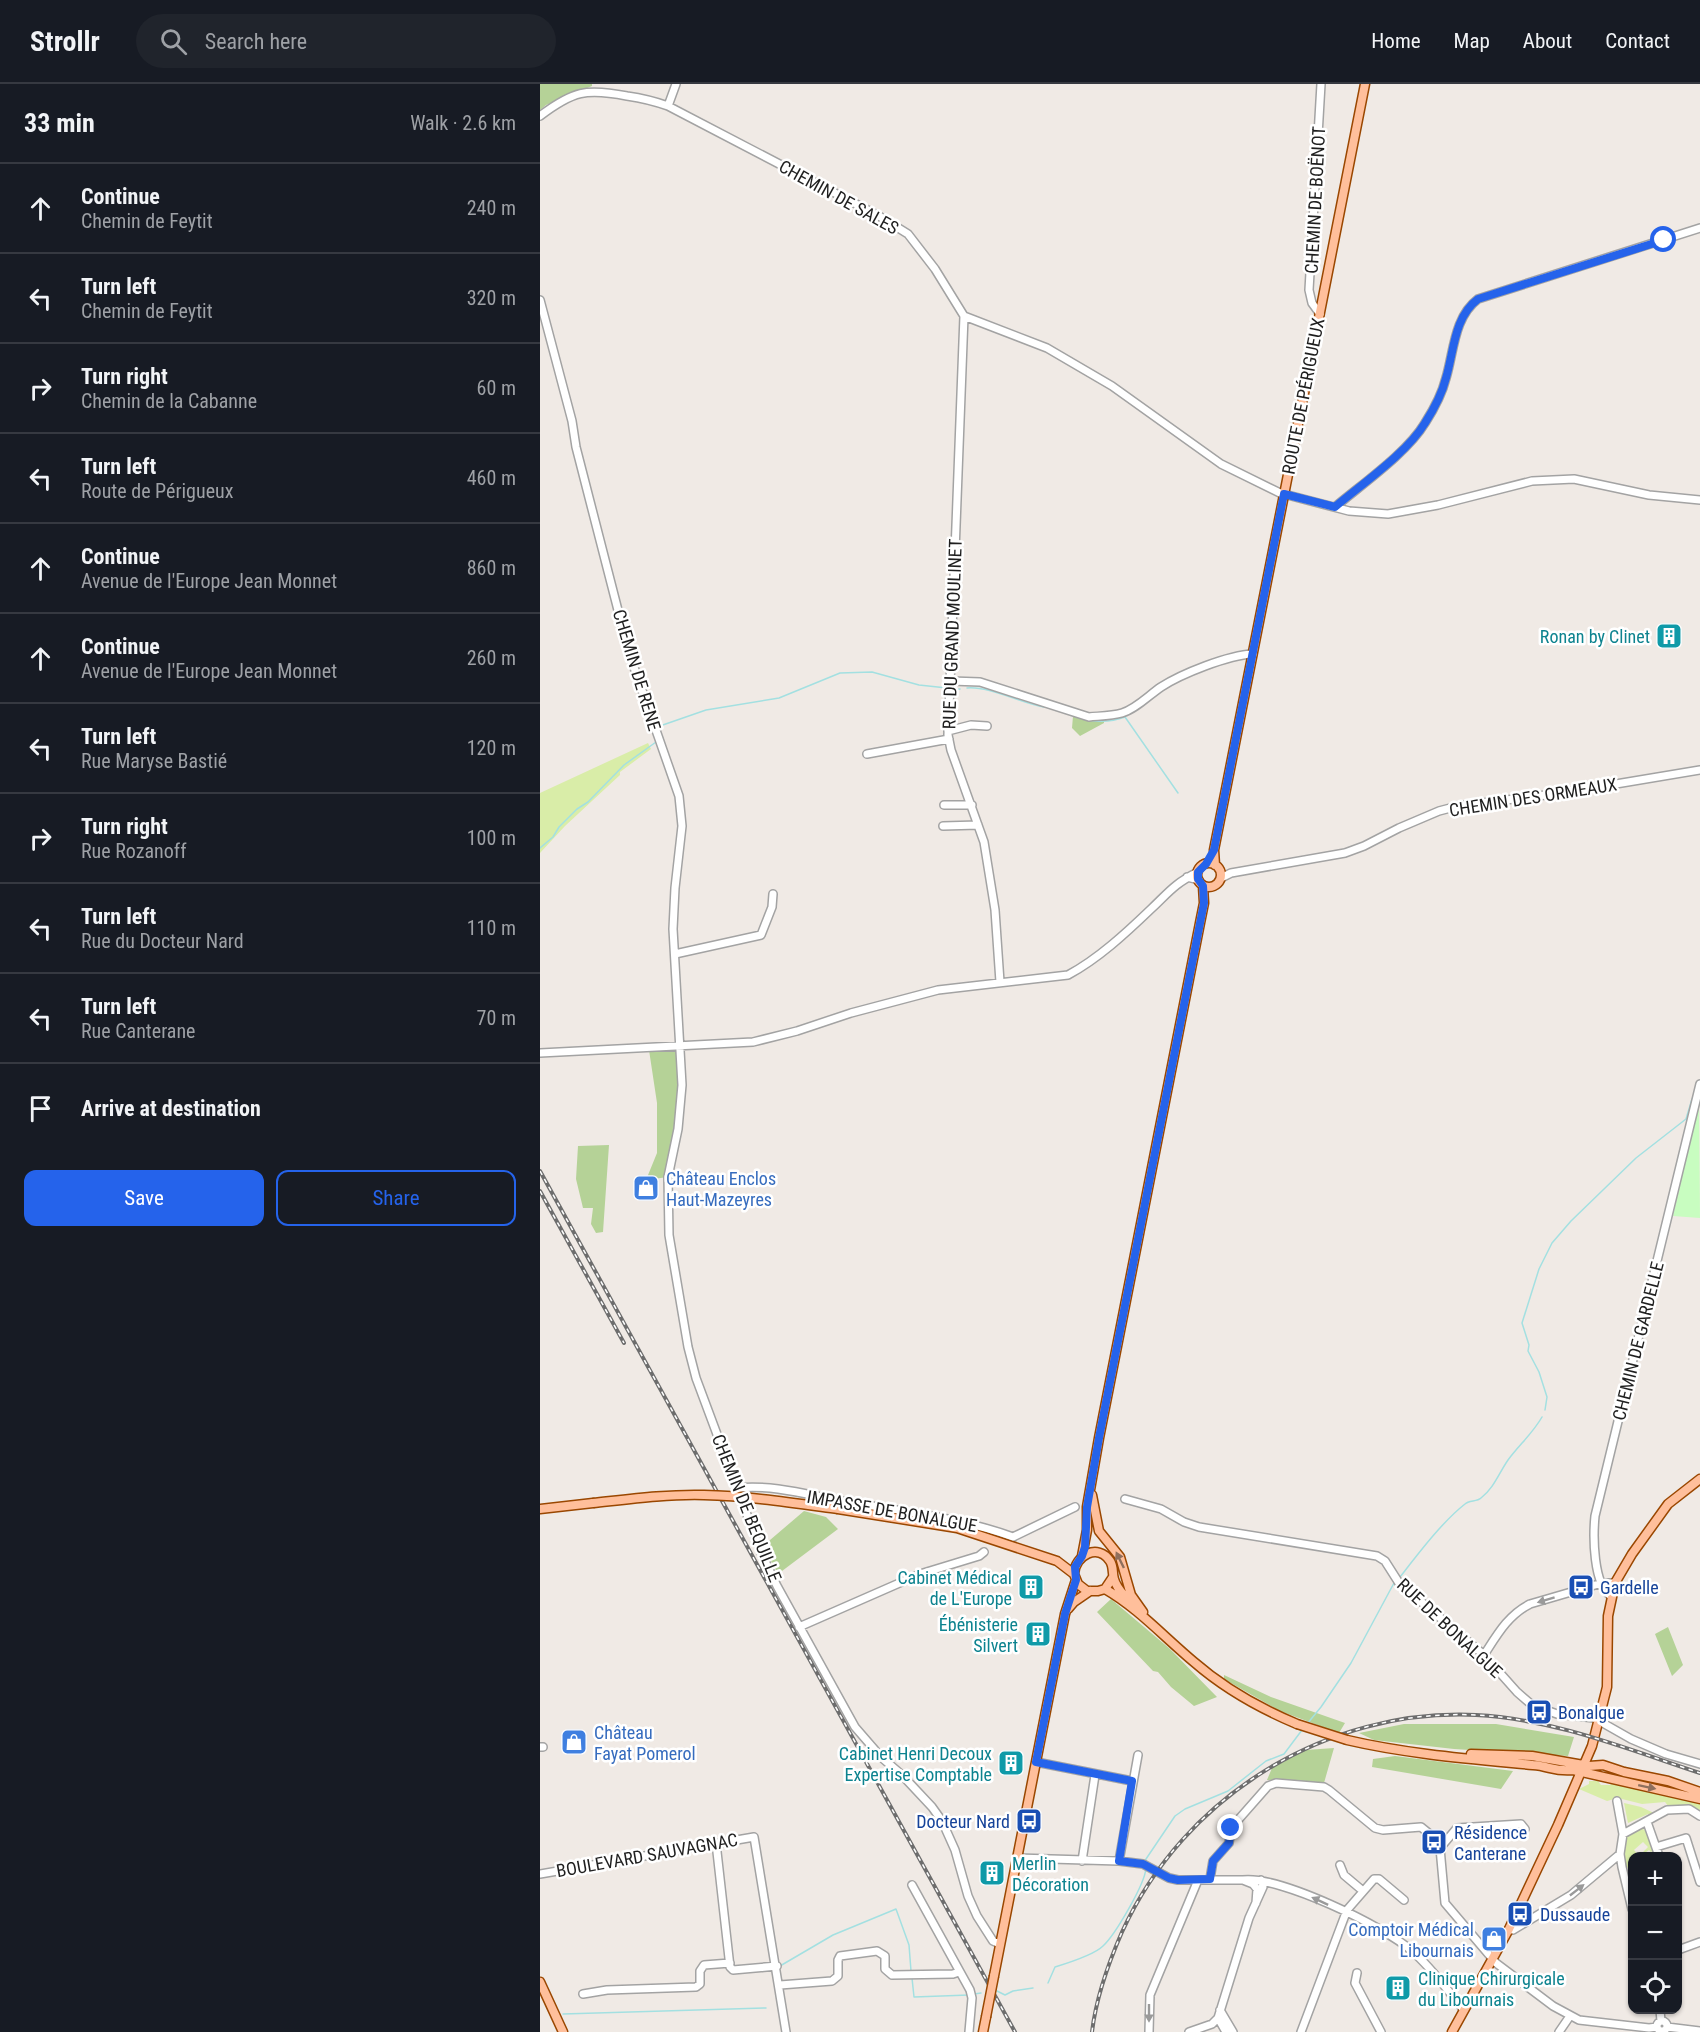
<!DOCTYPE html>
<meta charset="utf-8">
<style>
body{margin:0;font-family:"Roboto Condensed",sans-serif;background:#20242c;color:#f1f3f6}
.controls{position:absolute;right:18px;bottom:18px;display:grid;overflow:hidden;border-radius:12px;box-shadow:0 2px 4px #0004}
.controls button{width:54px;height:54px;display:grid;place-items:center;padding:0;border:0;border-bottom:2px solid #363941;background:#171b24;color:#f1f3f6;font:30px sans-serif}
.stop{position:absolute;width:18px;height:18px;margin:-14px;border:4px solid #2563eb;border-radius:50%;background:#fff}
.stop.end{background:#2563eb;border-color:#fff;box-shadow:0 2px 6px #0008}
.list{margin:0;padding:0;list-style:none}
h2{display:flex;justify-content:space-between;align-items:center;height:78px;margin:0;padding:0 24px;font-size:26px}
h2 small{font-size:20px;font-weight:400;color:#9ea1a6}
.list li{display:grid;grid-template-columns:39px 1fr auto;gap:18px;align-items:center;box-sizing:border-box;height:90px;padding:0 24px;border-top:2px solid #363941}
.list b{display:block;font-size:22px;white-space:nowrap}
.list p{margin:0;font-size:20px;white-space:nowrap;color:#9ea1a6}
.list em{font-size:20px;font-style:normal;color:#9ea1a6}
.actions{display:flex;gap:12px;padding:18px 24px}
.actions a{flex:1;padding:14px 0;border:2px solid #2563eb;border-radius:12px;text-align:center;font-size:21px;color:#2563eb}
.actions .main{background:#2563eb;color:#fff}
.icon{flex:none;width:33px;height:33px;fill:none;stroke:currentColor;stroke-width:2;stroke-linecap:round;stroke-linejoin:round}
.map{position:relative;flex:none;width:1160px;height:1948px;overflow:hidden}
header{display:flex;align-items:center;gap:36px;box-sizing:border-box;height:84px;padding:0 30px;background:#171b24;border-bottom:2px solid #363941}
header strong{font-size:28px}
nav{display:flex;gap:33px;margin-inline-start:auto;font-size:21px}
.search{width:420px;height:54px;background:#20242c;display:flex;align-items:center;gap:15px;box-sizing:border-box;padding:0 21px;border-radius:33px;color:#9ea1a6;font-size:22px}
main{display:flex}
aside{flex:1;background:#171b24}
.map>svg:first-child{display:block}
.grass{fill:#d9eda8}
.forest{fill:#b5d297}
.park{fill:#c8fdc0}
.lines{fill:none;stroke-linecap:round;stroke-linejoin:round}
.stream{stroke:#a3e0e1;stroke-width:1.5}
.minor-casing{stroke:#a3a3a3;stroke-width:10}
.major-casing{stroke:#9a4700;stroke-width:11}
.minor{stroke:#fff;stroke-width:7}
.major{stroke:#ffbf9b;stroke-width:8}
.rail-casing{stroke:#6d6d6d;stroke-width:4}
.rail{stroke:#fff;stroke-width:1.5;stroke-dasharray:4.5;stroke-linecap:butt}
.major-bridge-casing{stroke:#9a4700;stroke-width:11;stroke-linecap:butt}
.major-bridge{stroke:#ffbf9b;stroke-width:8}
.oneway{fill:#8f6f5d}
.oneway2{fill:#9a9a9a}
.route{stroke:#2563eb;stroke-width:8}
.labels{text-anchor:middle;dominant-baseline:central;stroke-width:5;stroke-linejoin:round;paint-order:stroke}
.street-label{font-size:18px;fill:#1f1f1f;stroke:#fff}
.culture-label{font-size:18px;fill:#0d838f;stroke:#fff;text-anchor:end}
.shop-label{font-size:18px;fill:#366cbe;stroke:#fff;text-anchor:start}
.transit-label{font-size:18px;fill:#164399;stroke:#fff;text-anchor:start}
</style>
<header>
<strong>Strollr</strong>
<div class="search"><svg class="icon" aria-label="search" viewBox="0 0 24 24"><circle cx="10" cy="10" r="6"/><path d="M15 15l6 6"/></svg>Search here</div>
<nav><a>Home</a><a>Map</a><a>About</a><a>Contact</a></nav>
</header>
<main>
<aside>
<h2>33 min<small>Walk · 2.6 km</small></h2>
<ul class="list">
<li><svg class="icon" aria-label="ahead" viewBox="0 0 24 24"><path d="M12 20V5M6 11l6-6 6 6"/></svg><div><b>Continue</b><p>Chemin de Feytit</p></div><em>240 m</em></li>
<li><svg class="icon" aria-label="left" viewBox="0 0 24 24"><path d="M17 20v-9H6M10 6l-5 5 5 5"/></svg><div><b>Turn left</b><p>Chemin de Feytit</p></div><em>320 m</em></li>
<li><svg class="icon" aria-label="right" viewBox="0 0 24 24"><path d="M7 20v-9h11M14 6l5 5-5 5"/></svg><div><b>Turn right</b><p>Chemin de la Cabanne</p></div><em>60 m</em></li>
<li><svg class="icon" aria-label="left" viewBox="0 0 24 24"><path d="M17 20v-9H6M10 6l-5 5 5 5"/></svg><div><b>Turn left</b><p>Route de Périgueux</p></div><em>460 m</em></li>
<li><svg class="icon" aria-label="ahead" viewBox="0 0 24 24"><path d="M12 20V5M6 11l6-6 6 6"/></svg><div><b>Continue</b><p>Avenue de l'Europe Jean Monnet</p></div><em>860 m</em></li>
<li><svg class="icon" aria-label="ahead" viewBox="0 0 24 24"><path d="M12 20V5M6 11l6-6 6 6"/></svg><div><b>Continue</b><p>Avenue de l'Europe Jean Monnet</p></div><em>260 m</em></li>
<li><svg class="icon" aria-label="left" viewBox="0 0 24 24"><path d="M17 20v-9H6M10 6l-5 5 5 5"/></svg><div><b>Turn left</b><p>Rue Maryse Bastié</p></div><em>120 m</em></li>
<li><svg class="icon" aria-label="right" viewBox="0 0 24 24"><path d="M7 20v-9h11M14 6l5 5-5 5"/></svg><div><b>Turn right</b><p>Rue Rozanoff</p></div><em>100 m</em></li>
<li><svg class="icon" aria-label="left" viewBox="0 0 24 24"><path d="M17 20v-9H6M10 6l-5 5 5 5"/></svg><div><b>Turn left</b><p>Rue du Docteur Nard</p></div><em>110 m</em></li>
<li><svg class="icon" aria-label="left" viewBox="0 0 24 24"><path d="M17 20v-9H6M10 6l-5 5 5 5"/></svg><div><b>Turn left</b><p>Rue Canterane</p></div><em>70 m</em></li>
<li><svg class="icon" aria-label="arrive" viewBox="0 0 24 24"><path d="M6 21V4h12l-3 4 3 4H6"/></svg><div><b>Arrive at destination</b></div></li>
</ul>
<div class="actions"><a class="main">Save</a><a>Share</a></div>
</aside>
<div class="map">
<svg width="1160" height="1948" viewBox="0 0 1160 1948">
<rect width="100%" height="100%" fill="#f0eae5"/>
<!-- grass -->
<path class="grass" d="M108,659l3,6 -31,23v3l-55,51 -25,27v-60z
M1049,1697h9l3,4h9l3,-3 87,20v8l-13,-5 -18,2 -4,-5 -23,2 -24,-6 -11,3 -28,-12 10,-5z
M1084,1719l17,4 15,7 -6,4 -2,-4 -20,9z
M1101,1744l7,4 6,18 -3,2 -2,-2 -7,5 -1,-1 7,-7 -5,-5 -9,8 5,6h-7v11l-7,1v-32z"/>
<!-- forest -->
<path class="forest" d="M0,0h52v2l-46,19 -6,5z
M533,632l31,2v5l-24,13 -8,-8z
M109,966l28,1 5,34 -14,92 -22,3 11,-27v-50z
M69,1061l-6,87 -7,1 -5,-9 2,-16h-10l-7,-29 2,-33z
M264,1427l22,6 12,12 -60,45 -15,-28z
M571,1515l59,50 47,48 -23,9 -23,-19 -13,-15 -5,-1 -56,-59z
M1128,1543l15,38 -11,11 -17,-42z
M684,1591l47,22 74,26 -6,10 -59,-22 -56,-32z
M864,1640h92l78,13 -6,19 -114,-7 -80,-9 -15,-7z
M794,1664l-10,35 -57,-3 5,-12 34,-18z
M855,1672l118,15 -12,18 -129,-22 1,-8z"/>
<!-- park -->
<path class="park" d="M1159,1016l1,118 -27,-2z"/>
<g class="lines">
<!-- stream -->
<path class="stream" d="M427,604c22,-2 54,15 77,19
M412,606l8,-1
M528,629c17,9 38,11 57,4l53,76
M117,643l49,-17 73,-12 61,-25 32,-1 47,13 28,3
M0,764l13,-11 6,-10 18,-18 11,-7 36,-37 32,-23
M1005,1326l2,-13 -8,-25 -11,-21 1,-6 -7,-22 17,-54 13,-26 19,-22 65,-63 50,-39 6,-20
M860,1493c18,-23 42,-55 65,-73 4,-4 12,-2 16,-6 13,-10 18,-25 27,-38 11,-15 25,-27 34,-43
M767,1640l14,-17 30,-44 43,-80
M606,1778v-3l29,-43 10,-7 43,-18 38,-30 18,-7 18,-24
M240,1882l53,-31 63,-26 13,36 2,26
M372,1894l2,19 55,-2
M508,1899l7,-16c13,-4 39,-12 48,-21 12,-11 42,-62 43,-78
M457,1907l8,4 8,-4 20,-3
M434,1910l7,-1
M23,1930l203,-6"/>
<!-- minor casing -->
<g class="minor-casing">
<path id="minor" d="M128,22l8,-22
M0,32c33,-25 46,-28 87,-20 14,2 27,5 41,10l211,110 29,18 27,35 29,47 83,32 65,38 109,78 59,29 69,18 39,3 50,-9 94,-24 42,-2 75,16 51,5
M0,216l32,121 4,26 53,206 50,143 3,30 -7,62 -2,41 9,156 -4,44 -10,48 1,58 19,112 8,31 66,177 15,31 78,141 26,30 21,18 30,32 10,14 13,29 13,46 9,20 16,25 7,3
M780,230l-8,-11 -3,-13 12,-206
M424,232l-16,419 3,15 33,92 11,68 5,72
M795,423c27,-23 72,-54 90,-84 9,-14 17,-29 21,-45 8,-27 8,-61 32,-79l222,-71
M411,597l29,1 109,35c11,-1 23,-1 33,-4 14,-4 27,-18 39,-26 20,-13 67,-32 92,-33
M408,647l23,-6 16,1
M327,670l82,-15
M404,721h28
M403,742l35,-1
M647,793l12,3
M681,794l10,-5 114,-20 19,-7 35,-18 40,-17 19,-5 104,-13 138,-23
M135,870l86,-19 11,-28 1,-13
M0,969l213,-11 44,-11 54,-18 87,-23 130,-15c30,-16 58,-42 83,-66 19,-18 23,-25 47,-37
M197,1404c34,-4 72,7 105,13 58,10 116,16 171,36l62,-30
M585,1415l36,10 23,13 15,5 178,29 8,5 14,22 85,72 33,37 15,13 25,9 37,4 37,21 35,15 34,10
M1071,1512c-18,-11 -18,-60 -16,-80l105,-432
M259,1543l121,-53 59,-18 5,-4
M944,1571c13,-20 24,-40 46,-51l72,-21h13
M0,1663h3
M496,1678l96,19
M1077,1717l6,33 -3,20 2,13 10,42
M1107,1738l12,34
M1083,1750l44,-24 22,-1 11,7
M176,1759l14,124 3,3 44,-4
M1116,1763l30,-9 14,44
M900,1764l17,-20 64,-4 4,5
M477,1774l102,3 24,3 26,14 9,2h65
M542,1777l13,-86
M579,1777l19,-106
M800,1781l4,10 19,16
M0,1790l214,-37 32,195
M670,1795l3,-18 16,-18 2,-15 37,-42 8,-3 48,4 5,3 46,38 8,2 38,-3 16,13 3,8 5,55 51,60 57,43 26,14 70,8 8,-1
M372,1801l58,105 2,8 -3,34
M716,1819l1,-14 -4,-5 -10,-4c37,-4 141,46 169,71 20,17 35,39 52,59
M969,1845l4,1 58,-35 49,-41
M1138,1866l22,-8
M817,1889l-2,10 26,49
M240,1901l52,-4 6,-5v-16l2,-4 37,-5 8,5v13l7,6 61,-1 6,-2
M43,1910l24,-4 89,-3 4,-3v-13l4,-6 26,-2
M680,1926l13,22
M1120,1926l1,11
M1117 1942a5 5 0 1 1 10 0a5 5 0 1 1-10 0Z
M1127,1943l33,4
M609,1948l1,-37 48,-115
M649,1948l23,-8 6,-6
M686,1948l-8,-14 31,-100 14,-31 -2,-7
M761,1948l46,-122 27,-31h5l25,21
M1019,1948l11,-16"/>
</g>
<!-- major casing -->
<g class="major-casing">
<path id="major" d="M657 791a12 12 0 1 1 24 0a12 12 0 1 1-24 0Z
M675,781l-1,-15 151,-766
M552,1411l7,36 21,26 11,38 12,17
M0,1425l53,-6
M298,1425l119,19 100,33 17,13 4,10 9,7h11l7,-2 8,-12
M542,1472l5,-26v-23l12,-69 101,-515 4,-20 -1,-17
M534,1490c1,-19 24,-31 36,-13 4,6 2,12 4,18 2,8 8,14 13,20
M565,1505c33,19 59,48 89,73 31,27 65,46 103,62
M528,1525l6,-7 16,-11
M807,1656c60,14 124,19 186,25 16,1 22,7 40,5l127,29
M931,1670l61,2 57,10 14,-1 21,7 44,9 32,11
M454,1892l71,-362 11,-34
M0,1898l23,50
M443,1948l3,-15
M912,1948l57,-103 49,-104 34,-79 15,-59 1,-71 7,-33 17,-29 36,-50 32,-25"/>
</g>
<!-- minor -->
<use href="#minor" class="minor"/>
<!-- major -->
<use href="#major" class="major"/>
<!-- rail casing -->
<g class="rail-casing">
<path id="rail" d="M0,1087l475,861
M0,1107l84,152
M552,1948c4,-34 16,-68 30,-100 62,-136 205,-224 354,-217 78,4 151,34 224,58"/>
</g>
<!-- rail -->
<use href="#rail" class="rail"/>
<!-- major-bridge casing -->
<g class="major-bridge-casing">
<path id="major-bridge" d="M53,1419c37,-4 74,-9 111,-8 45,1 90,8 134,14
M757,1640l50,16
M446,1933l8,-41"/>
</g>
<!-- major-bridge -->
<use href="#major-bridge" class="major-bridge"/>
</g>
<!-- one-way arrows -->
<defs><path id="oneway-solid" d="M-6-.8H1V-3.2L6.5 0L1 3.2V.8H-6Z" transform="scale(1.5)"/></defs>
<g class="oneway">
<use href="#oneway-solid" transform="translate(580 1476) rotate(-116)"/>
<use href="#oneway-solid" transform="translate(1107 1703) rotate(12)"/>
</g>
<g class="oneway2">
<use href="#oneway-solid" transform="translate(1006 1516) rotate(163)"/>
<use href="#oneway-solid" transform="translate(1037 1806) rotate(-38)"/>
<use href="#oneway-solid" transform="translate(780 1817) rotate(-155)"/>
<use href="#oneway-solid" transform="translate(609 1929) rotate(90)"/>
</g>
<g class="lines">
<!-- route -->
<path class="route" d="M691,1744l-2,15 -16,18 -3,18 -32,1 -9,-2 -26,-14 -24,-3 13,-80 -96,-19 29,-148 11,-34 -1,-13 7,-11 3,-9 2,-40 12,-69 105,-535 -1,-17 -5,-7v-7l8,-8 8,-14 70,-356 51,13c27,-23 72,-54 90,-84 9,-14 17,-29 21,-45 8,-27 8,-61 32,-79l186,-59"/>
</g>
<!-- icons -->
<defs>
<g id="building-square" transform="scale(1.35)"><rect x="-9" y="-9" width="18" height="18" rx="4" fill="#0f9aa8" stroke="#fff"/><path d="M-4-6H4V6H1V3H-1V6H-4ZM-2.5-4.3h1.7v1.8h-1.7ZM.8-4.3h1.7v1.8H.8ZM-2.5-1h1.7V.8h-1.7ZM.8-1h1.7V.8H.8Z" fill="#fff"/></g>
<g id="shop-square" transform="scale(1.35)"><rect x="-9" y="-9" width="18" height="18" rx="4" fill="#3f7fe0" stroke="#fff"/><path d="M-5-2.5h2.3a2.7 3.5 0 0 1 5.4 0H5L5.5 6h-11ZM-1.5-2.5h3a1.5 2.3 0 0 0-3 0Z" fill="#fff"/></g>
<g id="bus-square" transform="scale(1.35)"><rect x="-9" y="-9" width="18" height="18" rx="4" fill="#1a4fb4" stroke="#fff"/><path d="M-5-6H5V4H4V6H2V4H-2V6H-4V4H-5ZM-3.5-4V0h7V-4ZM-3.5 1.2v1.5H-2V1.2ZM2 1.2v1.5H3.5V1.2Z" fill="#fff"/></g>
</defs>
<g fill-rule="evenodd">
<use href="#building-square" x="1129" y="552"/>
<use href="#shop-square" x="106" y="1104"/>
<use href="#building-square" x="491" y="1503"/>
<use href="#bus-square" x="1041" y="1503"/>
<use href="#building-square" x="498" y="1550"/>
<use href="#bus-square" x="999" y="1628"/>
<use href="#shop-square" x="34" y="1658"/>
<use href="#building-square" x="471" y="1679"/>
<use href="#bus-square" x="489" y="1737"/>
<use href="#bus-square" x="894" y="1758"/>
<use href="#building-square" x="452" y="1789"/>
<use href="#bus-square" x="980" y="1830"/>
<use href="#shop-square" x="954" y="1855"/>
<use href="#building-square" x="858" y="1904"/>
</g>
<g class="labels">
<!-- street labels -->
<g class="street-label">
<text transform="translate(299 113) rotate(29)">CHEMIN DE SALES</text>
<text transform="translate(775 116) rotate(-87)">CHEMIN DE BOËNOT</text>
<text transform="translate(763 312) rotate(-79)">ROUTE DE PÉRIGUEUX</text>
<text transform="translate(412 550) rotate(-88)">RUE DU GRAND MOULINET</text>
<text transform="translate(97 586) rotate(73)">CHEMIN DE RENE</text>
<text transform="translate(993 713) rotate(-9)">CHEMIN DES ORMEAUX</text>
<text transform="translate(1098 1257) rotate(-76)">CHEMIN DE GARDELLE</text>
<text transform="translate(207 1424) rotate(68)">CHEMIN DE BEQUILLE</text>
<text transform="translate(352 1427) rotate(10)">IMPASSE DE BONALGUE</text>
<text transform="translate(910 1544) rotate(43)">RUE DE BONALGUE</text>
<text transform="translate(107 1771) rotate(-10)">BOULEVARD SAUVAGNAC</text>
</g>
<!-- culture labels -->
<g class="culture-label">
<text x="1110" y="552">Ronan by Clinet</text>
<text x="472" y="1493">Cabinet Médical<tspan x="472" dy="21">de L'Europe</tspan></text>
<text x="478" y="1540">Ébénisterie<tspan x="478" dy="21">Silvert</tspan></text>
<text x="452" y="1669">Cabinet Henri Decoux<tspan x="452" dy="21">Expertise Comptable</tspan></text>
<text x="472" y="1779" text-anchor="start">Merlin<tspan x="472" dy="21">Décoration</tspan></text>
<text x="878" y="1894" text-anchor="start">Clinique Chirurgicale<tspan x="878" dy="21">du Libournais</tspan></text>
</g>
<!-- shop labels -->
<g class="shop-label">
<text x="126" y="1094">Château Enclos<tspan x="126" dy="21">Haut-Mazeyres</tspan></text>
<text x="54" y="1648">Château<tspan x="54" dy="21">Fayat Pomerol</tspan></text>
<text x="934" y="1845" text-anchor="end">Comptoir Médical<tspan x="934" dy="21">Libournais</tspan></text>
</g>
<!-- transit labels -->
<g class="transit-label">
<text x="1060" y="1503">Gardelle</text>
<text x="1018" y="1628">Bonalgue</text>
<text x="470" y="1737" text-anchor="end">Docteur Nard</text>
<text x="914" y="1748">Résidence<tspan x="914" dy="21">Canterane</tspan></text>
<text x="1000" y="1830">Dussaude</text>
</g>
</g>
</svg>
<div class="controls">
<button>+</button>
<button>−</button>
<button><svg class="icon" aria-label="locate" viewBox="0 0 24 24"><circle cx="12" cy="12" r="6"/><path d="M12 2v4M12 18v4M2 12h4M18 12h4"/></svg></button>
</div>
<div class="stop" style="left:1124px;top:156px"></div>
<div class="stop end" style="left:691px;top:1744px"></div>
</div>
</main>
